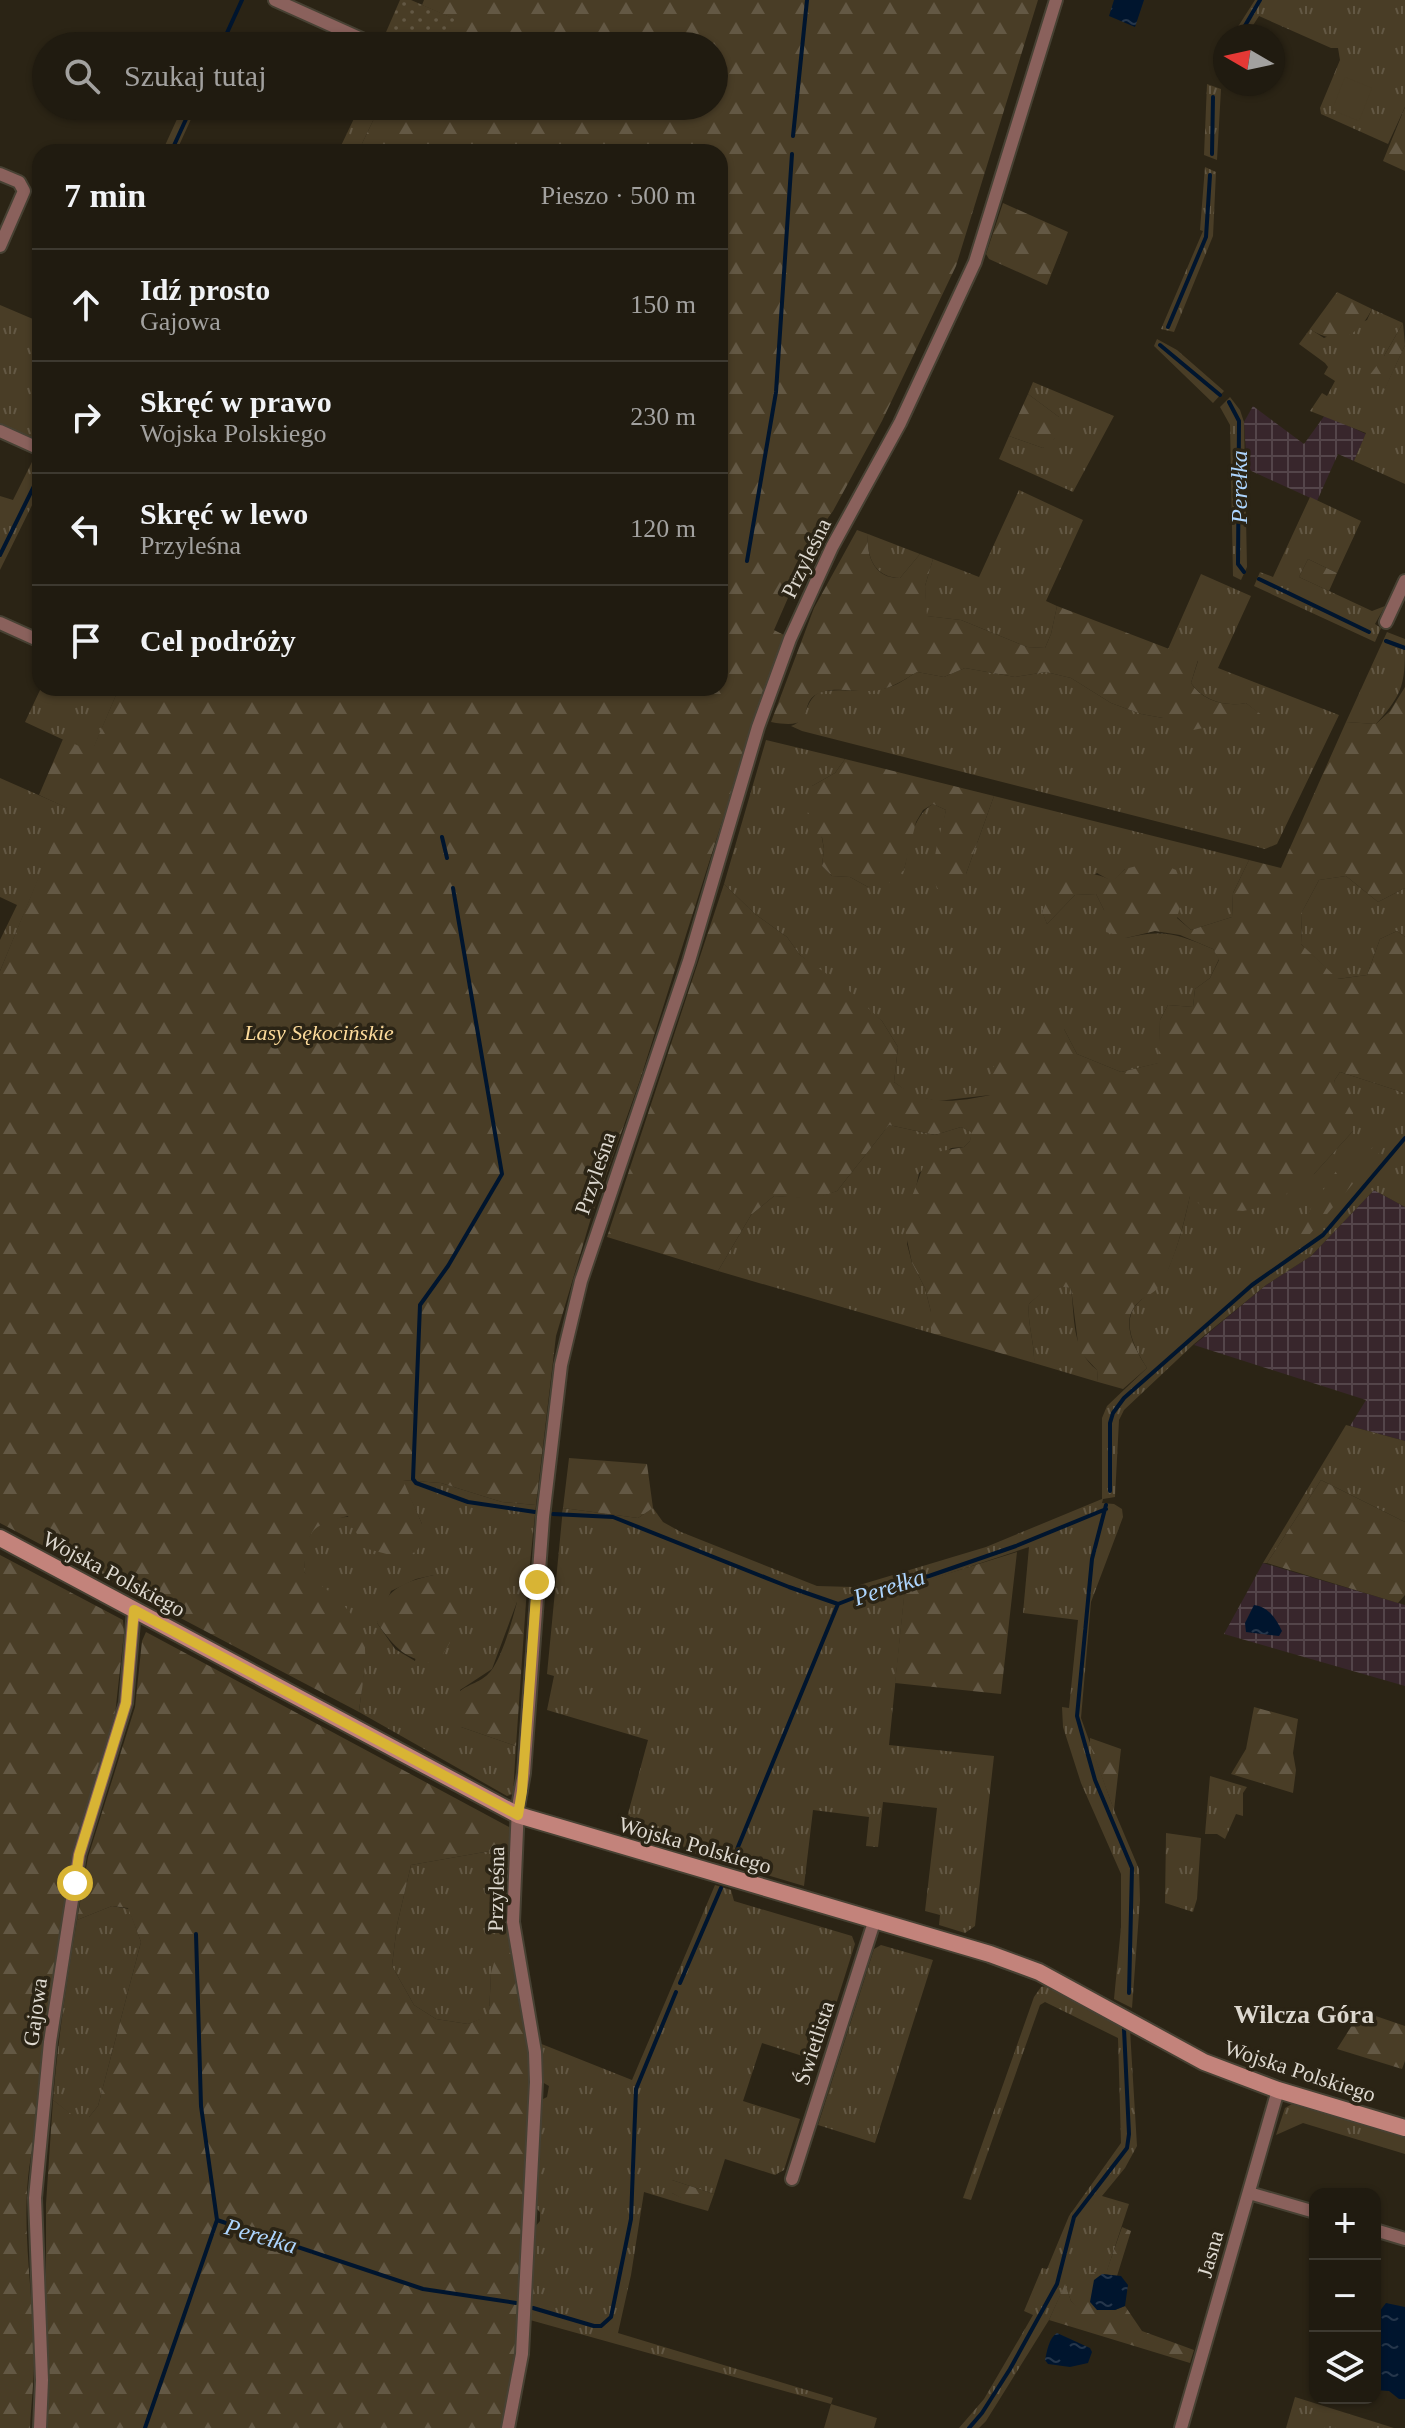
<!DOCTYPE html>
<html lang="pl">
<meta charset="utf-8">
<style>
body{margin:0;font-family:Georgia,serif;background:#282419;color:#f1f3f6}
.controls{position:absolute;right:24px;bottom:24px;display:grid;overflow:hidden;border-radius:16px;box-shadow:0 2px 6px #0004}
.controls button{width:72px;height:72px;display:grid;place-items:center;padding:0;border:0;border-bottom:2px solid #3d3930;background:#201b10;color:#f1f3f6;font:40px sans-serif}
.compass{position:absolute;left:1213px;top:24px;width:72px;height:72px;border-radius:50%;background:#201b10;box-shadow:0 2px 6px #0004;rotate:279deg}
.stop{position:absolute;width:24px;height:24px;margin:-18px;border:6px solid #d8b434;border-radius:50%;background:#fff}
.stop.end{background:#d8b434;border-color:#fff;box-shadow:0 2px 8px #0008}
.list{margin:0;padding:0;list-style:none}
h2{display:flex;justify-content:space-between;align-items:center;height:104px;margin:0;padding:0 32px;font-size:34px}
h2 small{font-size:26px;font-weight:400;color:#a2a19f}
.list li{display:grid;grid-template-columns:52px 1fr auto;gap:24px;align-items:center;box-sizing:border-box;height:112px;padding:0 32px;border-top:2px solid #3d3930}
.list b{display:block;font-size:30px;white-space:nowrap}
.list p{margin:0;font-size:26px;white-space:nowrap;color:#a2a19f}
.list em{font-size:26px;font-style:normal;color:#a2a19f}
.icon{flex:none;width:44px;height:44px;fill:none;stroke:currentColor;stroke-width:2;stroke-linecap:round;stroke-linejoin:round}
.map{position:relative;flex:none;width:1405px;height:2428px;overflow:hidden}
.search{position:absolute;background:#201b10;box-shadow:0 2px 6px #0004;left:32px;top:32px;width:696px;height:88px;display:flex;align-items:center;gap:20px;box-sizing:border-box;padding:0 28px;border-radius:44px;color:#a2a19f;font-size:30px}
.panel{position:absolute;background:#201b10;box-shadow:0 2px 6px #0004;left:32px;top:144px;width:696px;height:552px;border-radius:24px}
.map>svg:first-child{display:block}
.industrial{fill:url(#industrial-grid)}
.grass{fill:url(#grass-tufts);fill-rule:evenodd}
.forest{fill:url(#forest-firs)}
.park{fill:url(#park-dots)}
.pitch{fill:#493d26}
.water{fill:url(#water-ripples)}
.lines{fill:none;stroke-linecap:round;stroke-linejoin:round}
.stream{stroke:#00152e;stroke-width:4}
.street-casing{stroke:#474133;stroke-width:16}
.secondary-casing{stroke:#474133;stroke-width:20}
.street{stroke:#8a615c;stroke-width:12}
.secondary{stroke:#c3837b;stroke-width:16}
.route{stroke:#d8b434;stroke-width:10}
.labels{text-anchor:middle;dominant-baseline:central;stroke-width:7;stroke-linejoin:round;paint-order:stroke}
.street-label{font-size:22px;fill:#ddd8cf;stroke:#2b2415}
.park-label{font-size:22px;font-style:italic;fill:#fddb9b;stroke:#2b2415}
.water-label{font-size:24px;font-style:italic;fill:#add5fe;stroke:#2b2415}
.quarter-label{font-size:26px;font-weight:bold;fill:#ddd8cf;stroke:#2b2415}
</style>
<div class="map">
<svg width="1405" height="2428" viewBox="0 0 1405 2428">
<defs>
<pattern id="industrial-grid" width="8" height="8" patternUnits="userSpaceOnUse" patternTransform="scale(2)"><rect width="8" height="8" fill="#38262c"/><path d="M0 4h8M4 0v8" fill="none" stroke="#54454a"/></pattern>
<pattern id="grass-tufts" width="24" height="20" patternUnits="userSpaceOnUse" patternTransform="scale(2)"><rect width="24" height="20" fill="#493d26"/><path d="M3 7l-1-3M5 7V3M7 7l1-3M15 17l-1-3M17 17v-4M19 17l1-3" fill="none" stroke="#635844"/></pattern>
<pattern id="forest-firs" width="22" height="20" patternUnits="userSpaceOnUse" patternTransform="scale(2)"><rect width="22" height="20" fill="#493d26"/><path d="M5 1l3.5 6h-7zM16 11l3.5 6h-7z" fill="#635844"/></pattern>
<pattern id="park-dots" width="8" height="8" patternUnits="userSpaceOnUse" patternTransform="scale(2)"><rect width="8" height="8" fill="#493d26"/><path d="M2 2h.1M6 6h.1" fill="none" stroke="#635844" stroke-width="1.8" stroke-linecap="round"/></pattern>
<pattern id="water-ripples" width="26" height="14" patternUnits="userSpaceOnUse" patternTransform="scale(2)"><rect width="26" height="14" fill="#00152e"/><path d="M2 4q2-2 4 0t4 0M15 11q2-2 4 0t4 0" fill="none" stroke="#25364b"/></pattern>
</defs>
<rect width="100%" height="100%" fill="#2b2415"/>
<!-- industrial -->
<path class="industrial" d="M1253,406l51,38 21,-29 41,19 -12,27 -16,-7 -21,47 -70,-32 -3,-47z
M1374,1190l31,17v234l-55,-15 16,-26 -172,-55 72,-60 45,-29z
M1263,1563l142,42v81l-181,-52z"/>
<!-- grass -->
<path class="grass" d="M1255,0h150v107l-17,37 -67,-30 -1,-6 20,-48 -2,-12h-7l-72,-32 -13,20h-14z
M1207,84l14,5 -4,71 -13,-5z
M183,106h14l-21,46h-14z
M360,106h20l-22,46h-20z
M1205,167l11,5 -3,64 -39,96 -13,-3 42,-98 -3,-1z
M0,305l40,17v123l-40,-18z
M1372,309l31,14 -19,33 1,32 20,-43v139l-51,-23 12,-28 -56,-22 12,-18 5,3 8,-15 -11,-7 4,-7 -3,-4 -26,-19 11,-15 14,9 43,-18z
M1157,339l20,11 47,41 -11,12 -59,-57z
M1033,382l81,34 -41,76 -74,-33 10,-23 34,12 11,-9 5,-22 -31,-23z
M1230,397l10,13 4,12 3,145 -6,13 -8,-4 -3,-151 -10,-18z
M36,454l4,2v33l-40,81v-74l13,4z
M1019,490l64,30 -37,81 11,5 -6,28 -6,14 -18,-1 -66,-27 -35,-4 -1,-30 8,-27 46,18z
M1310,497l51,24 -24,52 -29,-14 -9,18 73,34 13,-5 -10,18 6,4 -6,14 -121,-56 6,-14 13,5z
M868,534l52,20 -20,24c-25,0 -34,-21 -32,-44z
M1201,574l50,22 -33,72 121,47 -62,129 -12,5 -463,-118 -11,-5c19,-6 13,-32 34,-35 22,-3 48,4 70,-6 7,-3 15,-9 22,-13l27,5 21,-9 50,9 31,-5 25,6 40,25 30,11 22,4 99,-2 -16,-13c-20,4 -43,-2 -55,-20l7,-22 -30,-12z
M1387,632l18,7c0,43 0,53 -29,85l-30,-2z
M41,688h78l-25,59h-15l-54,-25z
M766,740l79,19 -10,14 -23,13 12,63 -2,17 10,10 18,1 18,10 36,-17c6,-24 7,-53 29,-66l13,6 -3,16 23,48 28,-78 255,64 -16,33 -1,24 -41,13 -66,-61 -12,13 -16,-9 -55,38 5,13 28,-29 21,-1 8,16 22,28c39,-9 51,-4 87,11l6,10 -9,19 -15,11 -2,18 -25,-2 -8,15 -1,43 -38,9 -44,-18 -13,-25 -74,66 -52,6 -25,-5 -19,-14 4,-35 -16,-26 -82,-66 -13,-18 -32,-23 -31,-30z
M0,778l68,30 -68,163v-31l17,-35 -17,-8z
M1346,876l32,26 27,-14v49l-8,-6 -17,8 -13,36 -30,4 -36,-35 1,-32 17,-32z
M1340,1072l65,21v114l-31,-17 -63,66 -45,29 -72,59 -70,66 -5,10 -4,77 -12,2 -1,4 12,1 8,5 1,8 -32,85 -10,116 33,92 25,59 1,31 -8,108 -18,-9 7,-72v-53l-40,-91 -18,-56 -1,-20 7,1 9,-88 -55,-7 6,-66 -124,41 -16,157 105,11 -19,170 -10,7 -26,-8 1,-10 -15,-4 12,-103 -54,-6 -5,45 -12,-1 3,-29 -56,-7 -9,76 -181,-54 25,-92 -101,-30 7,-34 -7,-2 16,-166 75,10 15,-10 10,14 18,10 136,54 36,1 133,-40 116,-48v-81l5,-12 40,-38c-12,-19 -29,-49 -6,-68 10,-8 22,-21 28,-33 10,-24 16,-47 21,-72l124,-21 39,-43 -19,-50z
M889,1125l46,10 26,-8 11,5 -2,9 -6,6 -13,1 -32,25 -5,24 -7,47 5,19 13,25 6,24v21l-213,-62 33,-56 23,-19 41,2 22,-7z
M1054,1285l17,3c4,30 0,61 26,82l1,12 -64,-19c1,-20 -7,-39 -5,-59l18,-17z
M1346,1425l59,16v81l-84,-42 -54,83h-4z
M402,1480l39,3 61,19 34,3 -10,97h-9l-25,67 -32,21 1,37 55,19 -3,48 -6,2 -148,-84 5,-42 -1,-33 -59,-65c1,-10 0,-24 4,-33 15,-36 83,-19 114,-15zM434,1575l-19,86 -20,-12 -18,-26 14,-32 25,-12z
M1210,1776l37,11 -4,6v23l-7,-2 -11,25 -8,-5h-12z
M1166,1833l35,5 -4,61 -4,13 -28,-9z
M513,1847l-1,99 -21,27 -2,43 -21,8 -32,-5 -22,-14 -22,-39 5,-41 14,-60z
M715,1885l16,5 3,11 118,35 3,8 -37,117 -56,-18 -19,58 57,18 -16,51 -9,5 -50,-16 -11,35 -42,-14v13l10,5 -2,5 -36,-11 -13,83 -13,58 215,65 -2,6 -301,-84 4,-92 6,-7v-9l-6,-6 5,-105 8,-4 2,-11 -7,-4 -3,-39 93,37z
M112,1906l17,3 12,33 -43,164 -9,11h-15l-21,-17c5,-61 14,-121 24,-180z
M881,1945l52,15 -58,183 -57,-18 56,-176z
M1046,1986l84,44 7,116 -12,22 -23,28 27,8 -22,67 -30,37 -6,-7 -6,-16 -16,35 -63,101 -7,7h-20l25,-29 49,-84 -9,-4 18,-43 5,1 22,-53 52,-73 -3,-105 -73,-36 -5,3 -69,195 -8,-2 71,-201 7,-10z
M1292,2104l37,11 1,-3 75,25v17l-102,-31 -27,12 9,-27z
M1295,2397l99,31h-108z"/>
<!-- forest -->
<path class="forest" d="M424,0h614l-82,266 -74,155 -49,90 -18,25 -41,94 10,5 -26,73 -118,372 -49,138 -35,118 -20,169 -34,-3 -61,-19 -38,-3 19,44 3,14 -9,14 -18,5 -34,-9 -16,-32c-41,10 -40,15 -44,56 22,17 50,36 59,64 6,20 -2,56 -4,76l-359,-189v-552l67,-163 -28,-13 24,-56 16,7 2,-5 13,5 25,-58h601v-536h-362l22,-46h334v-60h-271l11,-27 -32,-14z
M1405,107v64l-22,-10z
M1003,203l65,29 -21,53 -58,-26 -3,-5z
M1337,292l35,17c-14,28 -35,38 -62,20z
M1403,323l2,22 -20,44 -19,-9 18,-24z
M1028,394l31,23c1,13 -3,26 -16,31l-34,-12z
M857,530l11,4c-2,23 7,45 32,44l20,-24 13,5 -8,27 2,30 34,4 66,27 18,1 6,-14 6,-28 141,54 -7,23c11,18 35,24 55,20l17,13 -90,18 -10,-16 -22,-4 -30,-11 -40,-25 -25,-6 -31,5 -50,-9 -21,9 -27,-5c-15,9 -28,18 -46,19 -16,1 -34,-4 -49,1 -29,9 1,40 -51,30l43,-114z
M1308,559l29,14 -8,18 -30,-14z
M1405,687v201l-27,14 -32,-26 -27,4 -17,32 -1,32 37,35 29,-4 13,-36 17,-8 8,6v156l-65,-21 -6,9 19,32v18l-39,43 -43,31 -28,6 -39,-3 -14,-12c-6,26 -15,66 -30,89 -4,7 -12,10 -19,15 -24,19 -6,49 6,68l-24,21 -25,-7 -1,-12 -18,-19 -8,-63c-23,-4 -25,1 -42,16 -2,20 6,39 5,59l-103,-30v-21l-6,-24 -13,-25 -9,-42 21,-57 12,-12 28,-5 6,-6 1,-9 -10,-5 -26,8 -46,-10 -52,66 -22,8 -41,-3 -23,19 -33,56 -111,-34 117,-353 31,30 32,23 13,18 44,31 38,35 16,26 -4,35c32,24 58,21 96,13l1,-25 39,-57 12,-8 22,24 13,25 44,18 37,-9 2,-43 8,-15 25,2 2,-18 15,-11 9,-18 -6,-11 -33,-14 -25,-4 -29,7 -20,-6 -2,-22 -8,-16 -21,1 -28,29 -5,-12 15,-31c23,-8 34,-11 56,0l12,-12 31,-8 20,9 8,21 -7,27 14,12 41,-13 1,-24 16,-33 32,8 65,-146 30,2 14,-13z
M845,759l149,37 -28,78 -8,8 -21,7c-8,-28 3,-52 9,-79l-13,-6 -10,6 -7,12 -12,48 -15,13 -21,4 -18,-10 -18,-1 -10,-10 2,-17 -2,-12 -13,-4 -3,-9 6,-38 23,-13z
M1392,1138l-88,103 -12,9 19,-42 30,-44z
M569,1458l78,6 6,44 -15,10 -75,-10z
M1321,1480l84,42v73l-7,8 -131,-40z
M1017,1552l-16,142 -106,-11 10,-96z
M0,1555l123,65 1,13 -9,82 -44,141 -37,285c-17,74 0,145 0,220 0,22 -3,45 -4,67h-30z
M434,1575l19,9 12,19 -10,31 -18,30c-33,-5 -41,-15 -60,-41 6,-33 25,-41 57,-48z
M517,1602h9l-10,144 -55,-19 -10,-11c1,-37 27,-25 42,-48 11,-17 19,-47 24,-66z
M146,1632l365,196 2,19 -102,18 -14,60 -5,41 22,39 22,14 32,5 21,-9 2,-42 6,-21 15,-6 20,134 -12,273 -14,75h-460v-224l7,-104 22,17h14l9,-11 43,-164 -13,-34 -16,-2 -35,14 11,-63 47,-150 7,-66z
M1254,1707l44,12 -5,34 3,17 -3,23 -62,-19 15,-25z
M1090,1738l31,11 -7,61 -24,-65z
M1361,2011l44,15v35l-3,8 -65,-20z
M672,2180l42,14 -6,17 -28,-8 1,-5 -9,-5 -3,-5z
M1122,2227l9,4 -14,45 -15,-2 13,36 10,-4 17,25 52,19 -4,13 -141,-43 16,-36 6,17 6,6 12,-34 18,-3z"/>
<!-- park -->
<path class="park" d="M400,0h11l44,19 -12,27h-63z"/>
<!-- pitch -->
<path class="pitch" d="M1345,77l27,11 -13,33 -27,-11z
M831,2404l46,14 -3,10h-50z"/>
<!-- water -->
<path class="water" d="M1114,0h30l-9,27 -26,-11z
M1254,1605c15,2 22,14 28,26l-3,5 -33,-4 -1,-9z
M1102,2274l19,2 7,9 -3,21 -10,4h-18l-7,-8 4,-22z
M1386,2303l19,4v92h-6l-10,-8 -14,-1v-73z
M1057,2333l33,15 2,4 -4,11 -18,4 -22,-3 -3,-4c2,-9 4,-22 12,-27z"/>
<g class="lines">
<!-- stream -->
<path class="stream" d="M1239,36l21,-36
M221,46l21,-46
M1220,67l5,-9
M793,136l14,-136
M171,152l21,-46
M1212,154l1,-57
M1168,327l38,-90 4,-62
M1160,345l60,50
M1229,402l10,19 -1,143 6,8
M0,555l40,-81
M747,561l29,-169 16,-238
M1259,579l110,53
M1386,641l19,7
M442,837l5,21
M453,888l49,286 -54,92 -28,39 -7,174 3,4 52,19 67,10
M1110,1491v-68l3,-10 11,-15 128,-113 71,-50 82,-97
M1106,1505l-14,54 -15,157 18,64 37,88 -3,125
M553,1514l60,3 176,70 49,17
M733,1859l105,-255 41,-16 50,-12 87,-30 90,-37
M196,1934l5,172 16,114
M680,1983l41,-95
M533,2308l61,18h7l10,-9 20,-98 5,-130 40,-97
M145,2428l72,-208 206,69 93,14
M969,2428l13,-15 28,-44 47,-85 17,-67 53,-69 2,-14 -5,-105"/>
<!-- street casing -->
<g class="street-casing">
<path id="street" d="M275,0l100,45
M0,174l19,8 5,9 -24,55
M0,431l40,18
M1386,622l19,-41
M0,623l40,18
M792,2179l83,-260
M1249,2193l66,19
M1375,2230l30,9
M40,2428l2,-48 -7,-182 15,-156 29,-187 47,-152 8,-93
M508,2428l14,-74 14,-272 -1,-30 -22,-130 5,-115 6,-34 19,-256 18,-152 20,-84 108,-320 69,-234 32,-88 42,-92 68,-124 75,-161 81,-262
M1181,2428l97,-338"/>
</g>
<!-- secondary casing -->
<g class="secondary-casing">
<path id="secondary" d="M0,1538l518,277 472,139 49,18 165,90 74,28 127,38"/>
</g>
<!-- street -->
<use href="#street" class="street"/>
<!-- secondary -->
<use href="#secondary" class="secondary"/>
</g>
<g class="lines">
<!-- route -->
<path class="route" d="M75,1883l4,-28 47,-152 8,-93 384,205 4,-24 15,-209"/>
</g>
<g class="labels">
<!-- street labels -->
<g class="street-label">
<text transform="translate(806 558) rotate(-64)">Przyleśna</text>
<text transform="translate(595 1173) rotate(-71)">Przyleśna</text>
<text transform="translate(114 1574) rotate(28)">Wojska Polskiego</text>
<text transform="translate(695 1845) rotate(16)">Wojska Polskiego</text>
<text transform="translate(496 1889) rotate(-89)">Przyleśna</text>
<text transform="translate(35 2012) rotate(-82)">Gajowa</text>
<text transform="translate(814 2043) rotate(-72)">Świetlista</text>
<text transform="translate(1300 2071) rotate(18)">Wojska Polskiego</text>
<text transform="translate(1210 2254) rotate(-74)">Jasna</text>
</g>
<!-- park labels -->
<g class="park-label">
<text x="319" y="1032">Lasy Sękocińskie</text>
</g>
<!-- water labels -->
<g class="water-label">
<text transform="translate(1239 487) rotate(-90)">Perełka</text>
<text transform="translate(889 1587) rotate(-18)">Perełka</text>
<text transform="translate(261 2236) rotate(16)">Perełka</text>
</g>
<!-- quarter labels -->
<g class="quarter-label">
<text x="1304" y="2014">Wilcza Góra</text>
</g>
</g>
</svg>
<div class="controls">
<button>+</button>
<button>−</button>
<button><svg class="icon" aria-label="layers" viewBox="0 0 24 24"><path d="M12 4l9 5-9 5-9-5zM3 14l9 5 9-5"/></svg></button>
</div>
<svg class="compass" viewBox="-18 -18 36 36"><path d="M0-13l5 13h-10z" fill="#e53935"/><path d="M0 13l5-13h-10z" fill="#a2a19f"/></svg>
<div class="stop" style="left:75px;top:1883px"></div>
<div class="stop end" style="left:537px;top:1582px"></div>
<div class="search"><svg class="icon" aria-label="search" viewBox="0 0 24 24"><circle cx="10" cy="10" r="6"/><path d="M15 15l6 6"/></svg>Szukaj tutaj</div>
<section class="panel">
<h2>7 min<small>Pieszo · 500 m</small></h2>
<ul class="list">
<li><svg class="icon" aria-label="ahead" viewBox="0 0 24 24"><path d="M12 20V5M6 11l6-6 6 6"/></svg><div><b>Idź prosto</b><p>Gajowa</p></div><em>150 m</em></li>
<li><svg class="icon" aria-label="right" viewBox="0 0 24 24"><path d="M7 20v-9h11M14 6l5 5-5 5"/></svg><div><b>Skręć w prawo</b><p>Wojska Polskiego</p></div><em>230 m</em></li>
<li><svg class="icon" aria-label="left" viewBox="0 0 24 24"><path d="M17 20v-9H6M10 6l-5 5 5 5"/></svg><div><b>Skręć w lewo</b><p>Przyleśna</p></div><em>120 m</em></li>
<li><svg class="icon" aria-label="arrive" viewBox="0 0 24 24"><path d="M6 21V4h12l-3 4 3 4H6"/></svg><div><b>Cel podróży</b></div></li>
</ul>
</section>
</div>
